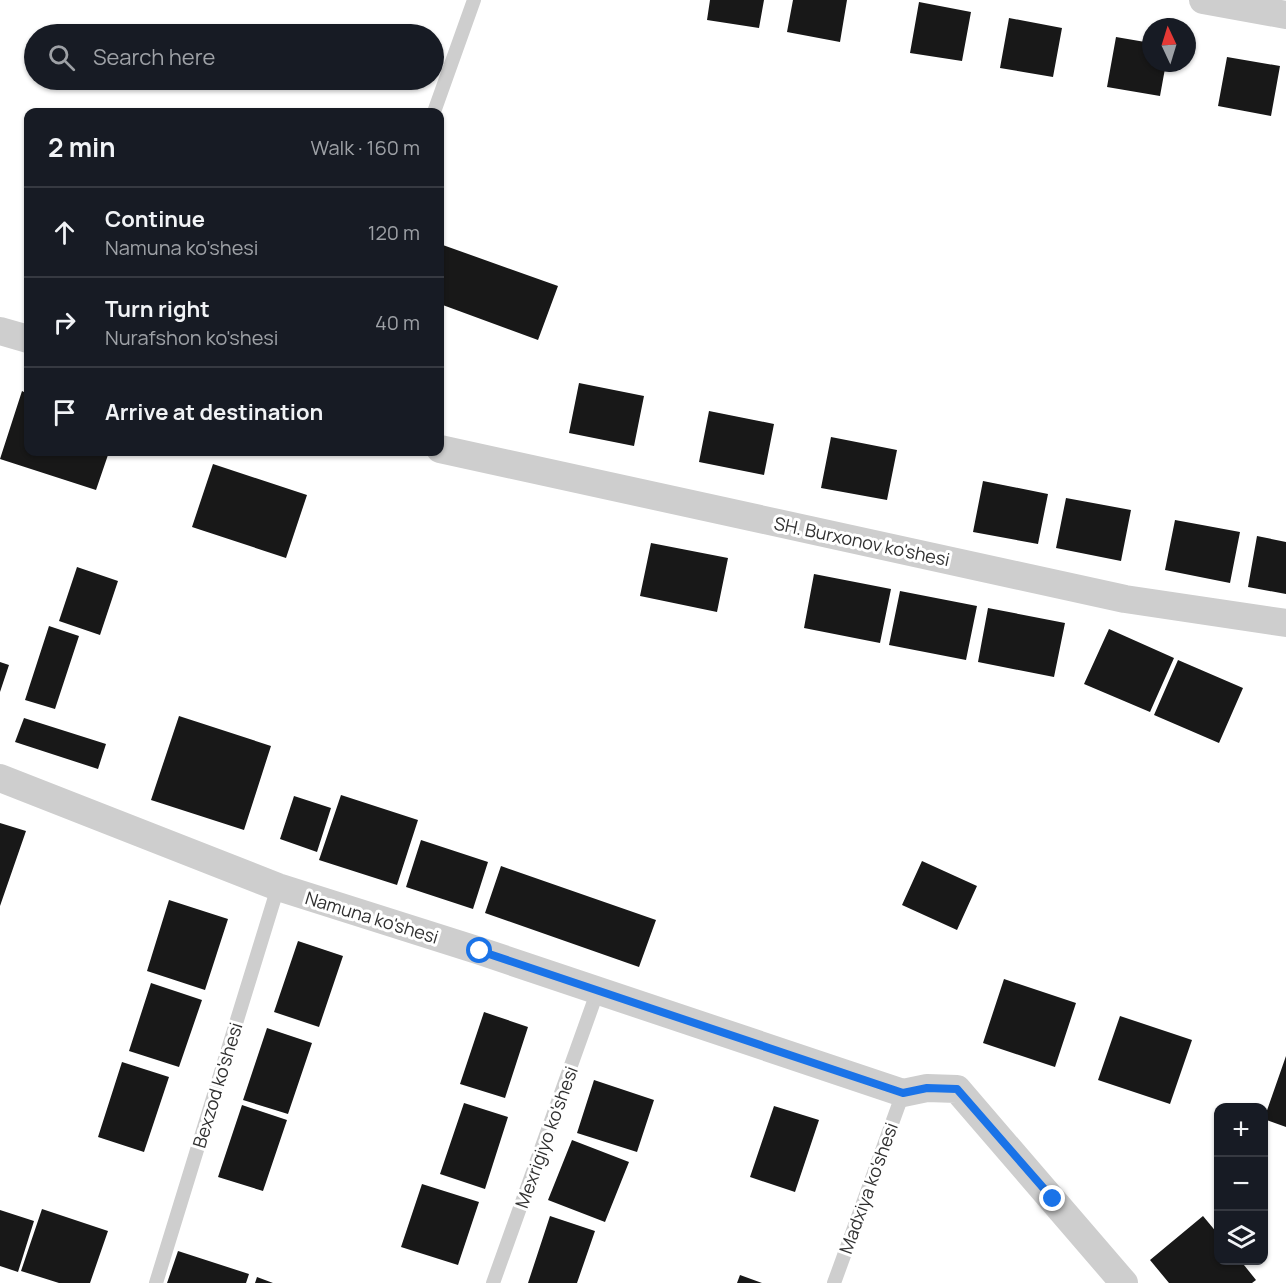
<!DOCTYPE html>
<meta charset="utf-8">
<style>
body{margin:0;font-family:Manrope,sans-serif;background:#20242c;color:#f1f3f6}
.controls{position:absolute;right:18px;bottom:18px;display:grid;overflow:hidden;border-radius:12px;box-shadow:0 2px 4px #0004}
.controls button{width:54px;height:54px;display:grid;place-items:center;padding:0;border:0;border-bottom:2px solid #363941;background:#171b24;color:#f1f3f6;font:30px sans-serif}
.compass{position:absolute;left:1142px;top:18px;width:54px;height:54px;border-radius:50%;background:#171b24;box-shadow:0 2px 4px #0004;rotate:356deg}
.stop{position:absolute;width:18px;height:18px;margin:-14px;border:4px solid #1a73e8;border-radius:50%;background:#fff}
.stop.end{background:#1a73e8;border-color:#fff;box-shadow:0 2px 6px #0008}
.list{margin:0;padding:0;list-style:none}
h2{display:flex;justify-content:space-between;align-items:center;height:78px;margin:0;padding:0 24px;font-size:26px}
h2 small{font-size:20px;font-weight:400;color:#9ea1a6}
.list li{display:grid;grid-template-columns:39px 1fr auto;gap:18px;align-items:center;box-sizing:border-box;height:90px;padding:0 24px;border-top:2px solid #363941}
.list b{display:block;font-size:22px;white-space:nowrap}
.list p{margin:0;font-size:20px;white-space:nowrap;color:#9ea1a6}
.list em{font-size:20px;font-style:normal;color:#9ea1a6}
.icon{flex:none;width:33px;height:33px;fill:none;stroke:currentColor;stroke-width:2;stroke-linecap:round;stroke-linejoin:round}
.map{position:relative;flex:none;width:1286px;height:1283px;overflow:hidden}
.search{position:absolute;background:#171b24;box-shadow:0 2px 4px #0004;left:24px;top:24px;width:420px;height:66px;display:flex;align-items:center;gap:15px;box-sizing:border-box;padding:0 21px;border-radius:33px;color:#9ea1a6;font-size:22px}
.panel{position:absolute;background:#171b24;box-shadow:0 2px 4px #0004;left:24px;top:108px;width:420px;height:348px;border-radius:12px}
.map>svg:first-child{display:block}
.building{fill:#181818}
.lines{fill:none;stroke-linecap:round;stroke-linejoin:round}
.lane{stroke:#cecece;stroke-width:14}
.street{stroke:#cecece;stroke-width:28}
.route{stroke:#1a73e8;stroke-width:8}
.labels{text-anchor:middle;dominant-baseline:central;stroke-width:6;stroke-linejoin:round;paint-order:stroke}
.street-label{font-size:18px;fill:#313131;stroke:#fff}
</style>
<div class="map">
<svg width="1286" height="1283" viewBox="0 0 1286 1283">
<rect width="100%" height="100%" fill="#fff"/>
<!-- building -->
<path class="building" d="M710,0h54l-5,28 -52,-8z
M793,0h54l-7,42 -53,-10z
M919,2l52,10 -9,49 -52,-8z
M1009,18l53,10 -9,49 -53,-9z
M1116,37l35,6v20h15l-6,33 -53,-9z
M1227,57l53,9 -9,50 -53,-10z
M440,244l118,42 -20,54 -98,-36z
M579,383l65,13 -10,50 -65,-13z
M22,391l6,3v58h81l-13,38 -96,-31z
M709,411l65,13 -10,51 -65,-13z
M831,437l66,13 -10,50 -66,-12z
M213,464l94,31 -21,63 -94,-31z
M983,481l65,13 -10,50 -65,-12z
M1066,498l65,12 -10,51 -65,-13z
M1175,520l65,12 -10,51 -65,-13z
M1257,536l29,6v52l-38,-7z
M651,543l77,15 -11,54 -77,-16z
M77,567l41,14 -18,54 -41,-14z
M814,574l77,15 -11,54 -76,-15z
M900,591l77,15 -11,54 -77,-15z
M988,608l77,15 -11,54 -76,-15z
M49,626l30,10 -24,73 -30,-9z
M1109,629l65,29 -24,54 -66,-28z
M1178,660l65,28 -24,55 -65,-28z
M0,662l9,3 -9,27z
M179,716l92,30 -27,84 -93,-30z
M24,718l82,26 -8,25 -83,-27z
M341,795l77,25 -21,65 -78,-25z
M294,796l37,12 -14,44 -37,-13z
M0,823l26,8 -26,75z
M421,840l67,22 -15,47 -67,-22z
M922,861l55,25 -20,44 -55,-25z
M501,866l155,54 -17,47 -154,-54z
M169,900l59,19 -23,71 -58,-19z
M298,941l45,15 -24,71 -45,-15z
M1004,979l72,24 -21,64 -72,-24z
M151,983l51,17 -23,67 -50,-16z
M484,1012l44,15 -23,71 -45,-14z
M1120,1016l72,24 -22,64 -72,-24z
M267,1028l45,15 -24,71 -45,-14z
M1286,1056v71l-22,-8z
M122,1062l47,15 -25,75 -46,-15z
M594,1080l60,20 -17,52 -60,-19z
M464,1103l44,14 -23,72 -45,-15z
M242,1105l45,15 -24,71 -45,-14z
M774,1106l45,14 -24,72 -45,-15z
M572,1140l57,22 -24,60 -57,-22z
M422,1184l57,18 -21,63 -57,-18z
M42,1209l66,22 -18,52h-31l-38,-12z
M0,1210l34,11 -16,51 -18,-6z
M550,1216l45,15 -18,52h-49z
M1203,1216l15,18v26h22l16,20 -4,3h-83l-19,-23z
M178,1251l71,23 -3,9h-79z
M740,1275l22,8h-25z
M257,1277l16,6h-18z"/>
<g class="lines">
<!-- lane -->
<path class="lane" d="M434,112l40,-112
M156,1283l122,-396
M493,1283l105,-293
M834,1283l69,-190"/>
<!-- street -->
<path class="street" d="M1203,0l83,15
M0,331l28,8
M440,449l685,150 161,24
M0,778l278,109 202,64 423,142 24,-5 30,1 167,194"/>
</g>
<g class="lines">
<!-- route -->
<path class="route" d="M480,951l423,142 24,-5 30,1 96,110"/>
</g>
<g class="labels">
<!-- street labels -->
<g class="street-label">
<text transform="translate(862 541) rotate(12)">SH. Burxonov ko'shesi</text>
<text transform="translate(372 917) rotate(17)">Namuna ko'shesi</text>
<text transform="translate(217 1085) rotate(-73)">Bexzod ko'shesi</text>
<text transform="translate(546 1137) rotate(-70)">Mexrigiyo ko'shesi</text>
<text transform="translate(868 1188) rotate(-70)">Madxiya ko'shesi</text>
</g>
</g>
</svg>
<div class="controls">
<button>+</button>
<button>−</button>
<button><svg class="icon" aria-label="layers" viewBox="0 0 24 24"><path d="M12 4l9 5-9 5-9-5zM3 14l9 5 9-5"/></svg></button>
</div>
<svg class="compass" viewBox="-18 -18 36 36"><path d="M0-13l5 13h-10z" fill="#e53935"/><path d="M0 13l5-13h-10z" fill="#9ea1a6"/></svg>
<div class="stop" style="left:480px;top:951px"></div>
<div class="stop end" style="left:1053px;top:1199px"></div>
<div class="search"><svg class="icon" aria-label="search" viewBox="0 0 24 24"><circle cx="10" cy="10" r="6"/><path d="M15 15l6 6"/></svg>Search here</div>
<section class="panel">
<h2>2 min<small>Walk · 160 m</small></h2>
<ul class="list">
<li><svg class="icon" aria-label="ahead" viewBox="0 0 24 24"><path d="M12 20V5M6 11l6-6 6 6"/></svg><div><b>Continue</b><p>Namuna ko'shesi</p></div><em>120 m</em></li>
<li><svg class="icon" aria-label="right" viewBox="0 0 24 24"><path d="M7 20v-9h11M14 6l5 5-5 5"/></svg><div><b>Turn right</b><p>Nurafshon ko'shesi</p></div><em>40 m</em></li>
<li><svg class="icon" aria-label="arrive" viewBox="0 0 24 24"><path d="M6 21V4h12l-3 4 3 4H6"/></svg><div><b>Arrive at destination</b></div></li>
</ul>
</section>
</div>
